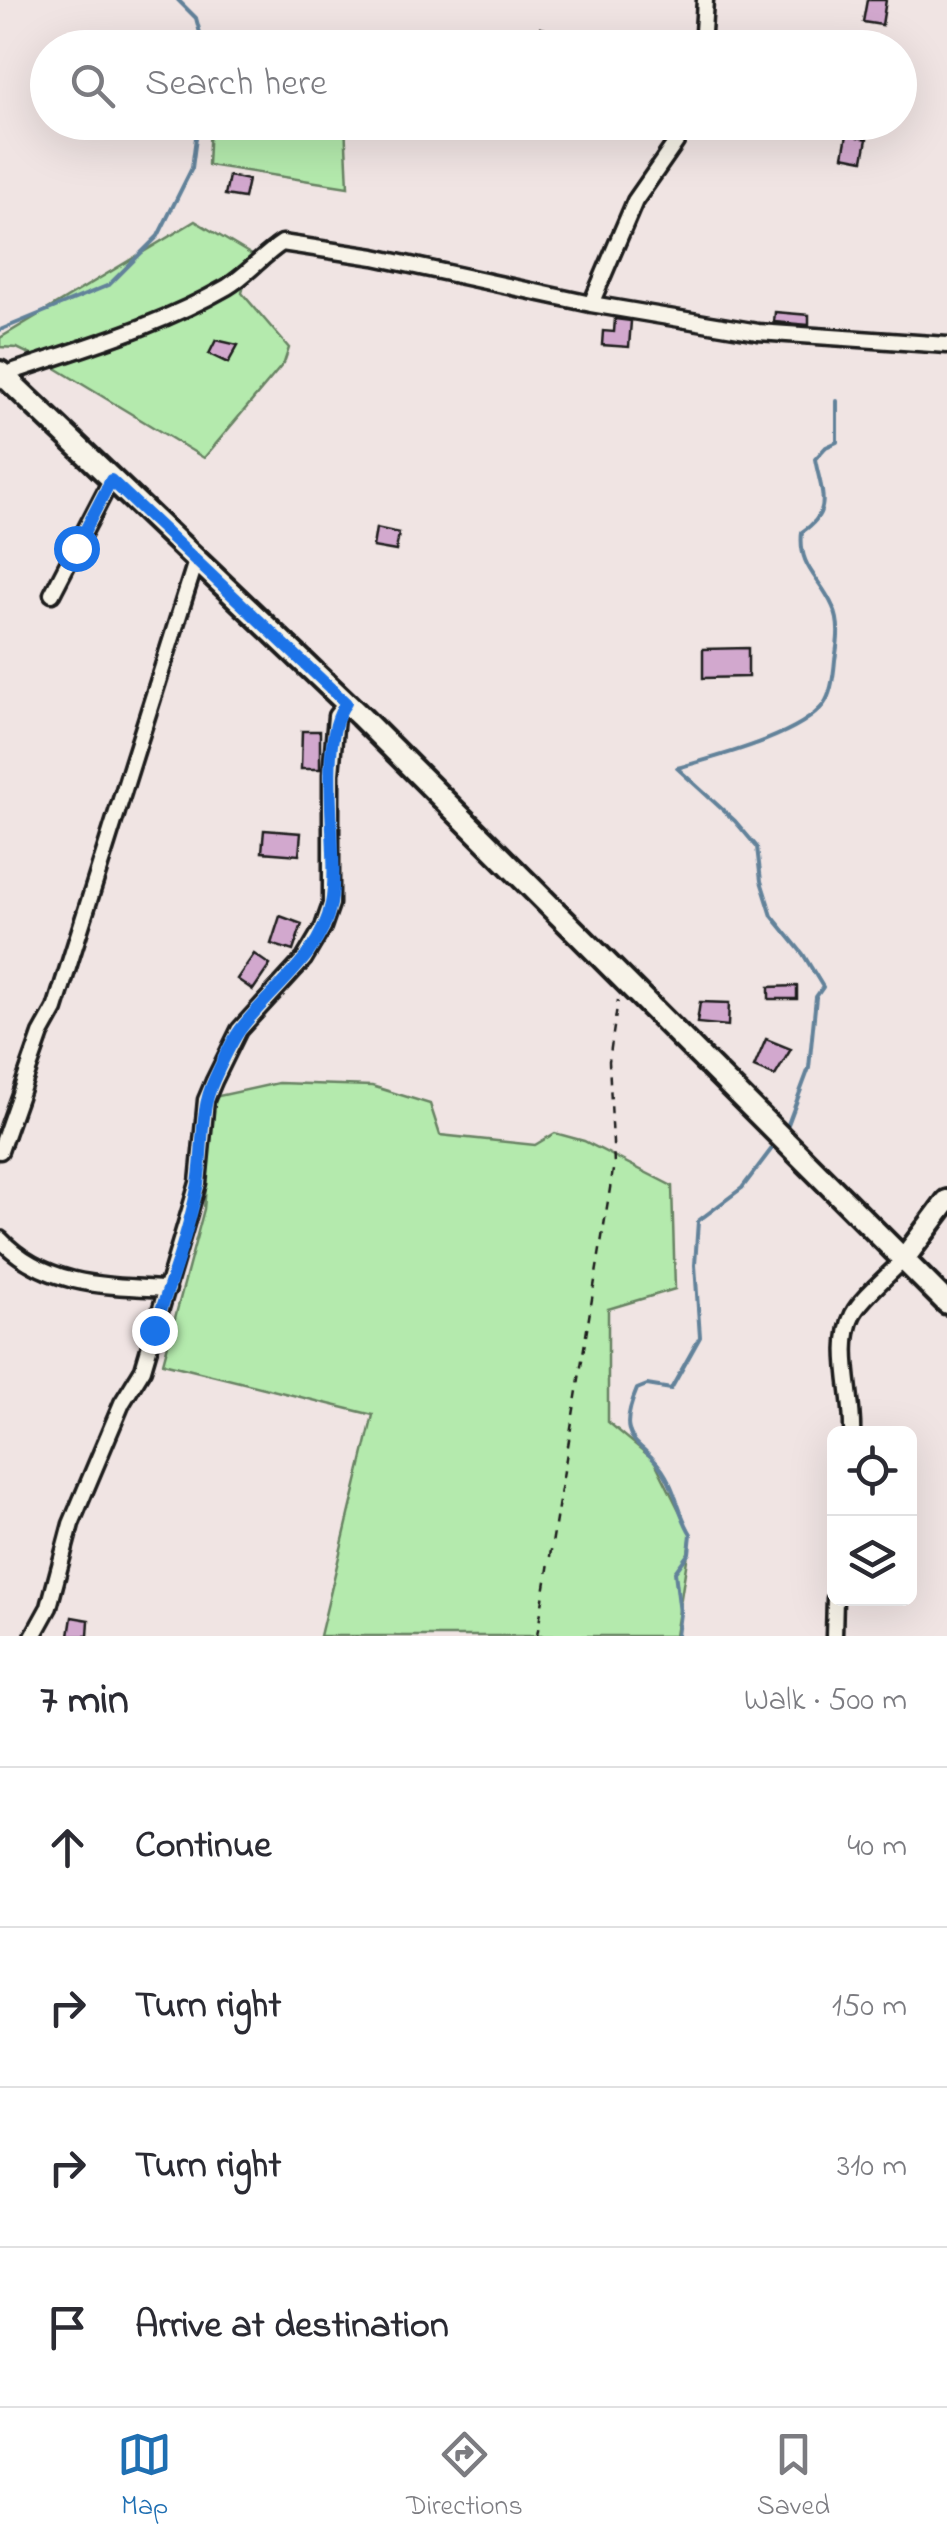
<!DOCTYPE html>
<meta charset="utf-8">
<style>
body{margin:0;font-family:"Indie Flower",sans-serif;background:#f2f2f3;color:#2b2b33}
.controls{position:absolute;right:30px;bottom:30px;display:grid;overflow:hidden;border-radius:15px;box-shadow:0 10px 40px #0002}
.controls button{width:90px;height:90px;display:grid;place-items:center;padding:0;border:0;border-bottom:2px solid #e1e1e2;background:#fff;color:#2b2b33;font:50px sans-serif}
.stop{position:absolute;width:30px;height:30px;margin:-22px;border:8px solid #1a73e8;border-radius:50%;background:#fff}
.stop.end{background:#1a73e8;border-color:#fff;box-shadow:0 2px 10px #0008}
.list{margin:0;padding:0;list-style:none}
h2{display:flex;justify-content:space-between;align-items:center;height:130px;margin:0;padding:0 40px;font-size:42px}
h2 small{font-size:32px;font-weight:400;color:#7c7c81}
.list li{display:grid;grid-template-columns:65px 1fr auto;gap:30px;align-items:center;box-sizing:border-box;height:160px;padding:0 40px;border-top:2px solid #e1e1e2}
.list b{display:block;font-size:38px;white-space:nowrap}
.list em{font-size:32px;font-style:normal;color:#7c7c81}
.icon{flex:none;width:55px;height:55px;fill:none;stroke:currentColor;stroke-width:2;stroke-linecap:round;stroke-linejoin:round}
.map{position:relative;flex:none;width:947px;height:1636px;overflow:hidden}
.search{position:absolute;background:#fff;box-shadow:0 10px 40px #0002;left:30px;right:30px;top:30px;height:110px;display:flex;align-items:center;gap:25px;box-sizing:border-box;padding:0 35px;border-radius:55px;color:#7c7c81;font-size:38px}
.sheet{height:770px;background:#fff}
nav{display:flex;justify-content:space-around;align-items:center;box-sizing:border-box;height:140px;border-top:2px solid #e1e1e2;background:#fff;font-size:28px;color:#7c7c81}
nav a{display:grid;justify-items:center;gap:5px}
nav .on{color:#1f6fb2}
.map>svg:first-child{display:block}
.green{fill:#b4eaad;stroke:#688364;stroke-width:2.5}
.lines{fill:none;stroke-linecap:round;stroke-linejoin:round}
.stream{stroke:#62829a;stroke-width:4}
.building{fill:#d2a8ce;stroke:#1c1c1c;stroke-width:2.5}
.street-casing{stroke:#1c1c1c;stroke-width:21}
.secondary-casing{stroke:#1c1c1c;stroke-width:28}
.path{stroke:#1c1c1c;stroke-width:2.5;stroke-dasharray:8 8;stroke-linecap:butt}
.street{stroke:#f7f3e8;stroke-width:14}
.secondary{stroke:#f7f3e8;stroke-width:20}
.route{stroke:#1a73e8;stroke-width:12}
</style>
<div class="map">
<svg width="947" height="1636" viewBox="0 0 947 1636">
<rect width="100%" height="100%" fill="#f0e4e3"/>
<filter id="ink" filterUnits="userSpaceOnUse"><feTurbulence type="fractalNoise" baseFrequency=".01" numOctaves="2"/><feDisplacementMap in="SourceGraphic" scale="20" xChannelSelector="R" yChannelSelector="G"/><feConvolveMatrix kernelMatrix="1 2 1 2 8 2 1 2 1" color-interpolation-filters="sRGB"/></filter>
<g filter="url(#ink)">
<!-- green -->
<path class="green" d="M210,123h135l3,64 -140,-22z
M195,221l57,34 -10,38 47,55 -5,15 -80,95 -160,-97 -27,-13 -17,-1v-9z
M278,1083l94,3 58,18 10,31 95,10 20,-12 29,8 88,45 3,103 -67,20v113l46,38 37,74 -16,102h-355l53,-221 -210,-52 41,-154 10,-112z"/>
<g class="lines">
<!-- stream -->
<path class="stream" d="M178,0l18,18 8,30
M0,330l109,-45 49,-49 34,-68 6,-46
M787,1127l22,-59 7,-71 7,-10 -20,-33 -31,-38 -11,-35 -4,-34 -22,-26 -58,-53c38,-11 123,-32 147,-64 7,-10 10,-31 11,-44 3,-17 6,-37 -2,-53 -13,-30 -35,-39 -31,-75 32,-21 19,-40 13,-73l11,-12 11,-5v-41
M677,1636l3,-23 -5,-41 14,-19 2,-19c-12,-19 -14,-39 -25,-58 -21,-38 -54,-28 -29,-87l10,-4 24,4 29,-52 -5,-72 3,-44 44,-33 31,-41"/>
</g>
<!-- building -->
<path class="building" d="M867,0h19l-4,25 -19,-3z
M540,28l22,5 -4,15h-23z
M847,135l20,4 -4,21 -20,-4z
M229,176l19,4 -4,18 -19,-3z
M775,312l34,3v10l-35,-3z
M615,319l16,2 -2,26 -27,-2 1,-14 11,1z
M216,340l22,5 -10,18 -19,-9z
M376,528l23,5 -3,18 -23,-4z
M748,648v29l-45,1v-29z
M302,731h18v38h-19z
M264,830l37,3 -2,22 -37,-3z
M280,916l22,8 -9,27 -22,-7z
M254,954l16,11 -17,25 -16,-11z
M797,986v13h-28v-12z
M700,1002l29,1 -1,23 -31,-3z
M766,1039l25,10 -16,27 -21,-9z
M72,1617l17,3 -1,16h-19z"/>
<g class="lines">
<!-- street casing -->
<g class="street-casing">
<path id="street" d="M702,48l3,-48
M682,122l-6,20 -41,59 -44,103 167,28 189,13
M3,375c75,-26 155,-48 224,-88 20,-12 35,-31 55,-44l92,14 217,47
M52,594l59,-114
M0,1151l41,-117 14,-25 141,-448
M0,1239c45,48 107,47 168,50
M852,1434c2,-37 -16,-87 1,-120 9,-17 36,-39 50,-54
M33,1636l16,-29 22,-83 51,-121 21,-34 55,-186 8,-83 8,-19 25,-51 65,-71 19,-32 8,-23v-130l5,-58 10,-13
M834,1636l1,-38"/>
</g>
<!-- secondary casing -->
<g class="secondary-casing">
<path id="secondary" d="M0,372l360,344 587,587
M903,1260l44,-59"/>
</g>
<!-- path -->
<path class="path" d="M537,1636l77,-472 -5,-103 9,-61"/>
<!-- street -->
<use href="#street" class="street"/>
<!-- secondary -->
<use href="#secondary" class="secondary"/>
</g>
</g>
<g class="lines" filter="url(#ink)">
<!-- route -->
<path class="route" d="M76,548l35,-68 235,223c-31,41 -5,150 -15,201 -10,52 -58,83 -88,122 -12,15 -21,36 -29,54 -15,32 -10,69 -16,104 -10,49 -27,98 -44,146"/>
</g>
</svg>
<div class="controls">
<button><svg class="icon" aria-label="locate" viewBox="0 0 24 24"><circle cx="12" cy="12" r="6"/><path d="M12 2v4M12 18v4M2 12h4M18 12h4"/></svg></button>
<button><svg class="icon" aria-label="layers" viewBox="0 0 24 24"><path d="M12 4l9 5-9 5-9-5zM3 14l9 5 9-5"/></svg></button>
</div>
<div class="stop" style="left:76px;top:548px"></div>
<div class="stop end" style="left:154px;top:1330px"></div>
<div class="search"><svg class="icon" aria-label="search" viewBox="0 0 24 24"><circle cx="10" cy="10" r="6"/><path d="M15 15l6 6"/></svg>Search here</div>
</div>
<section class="sheet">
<h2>7 min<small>Walk · 500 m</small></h2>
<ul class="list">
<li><svg class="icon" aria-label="ahead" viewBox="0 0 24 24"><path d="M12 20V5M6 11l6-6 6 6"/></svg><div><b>Continue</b></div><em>40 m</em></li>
<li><svg class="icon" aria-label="right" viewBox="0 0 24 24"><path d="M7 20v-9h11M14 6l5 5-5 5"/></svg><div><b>Turn right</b></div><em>150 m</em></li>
<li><svg class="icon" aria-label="right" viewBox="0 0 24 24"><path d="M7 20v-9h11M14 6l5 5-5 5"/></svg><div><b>Turn right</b></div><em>310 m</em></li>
<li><svg class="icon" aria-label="arrive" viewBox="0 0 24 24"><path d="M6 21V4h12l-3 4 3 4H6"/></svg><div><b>Arrive at destination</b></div></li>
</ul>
</section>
<nav>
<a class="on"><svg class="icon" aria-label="map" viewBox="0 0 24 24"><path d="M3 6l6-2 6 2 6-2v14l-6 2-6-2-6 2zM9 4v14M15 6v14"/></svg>Map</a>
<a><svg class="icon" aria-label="directions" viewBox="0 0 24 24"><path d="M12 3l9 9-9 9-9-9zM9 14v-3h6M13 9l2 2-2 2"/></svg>Directions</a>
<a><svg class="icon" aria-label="saved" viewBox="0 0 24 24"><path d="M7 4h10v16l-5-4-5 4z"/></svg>Saved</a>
</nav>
